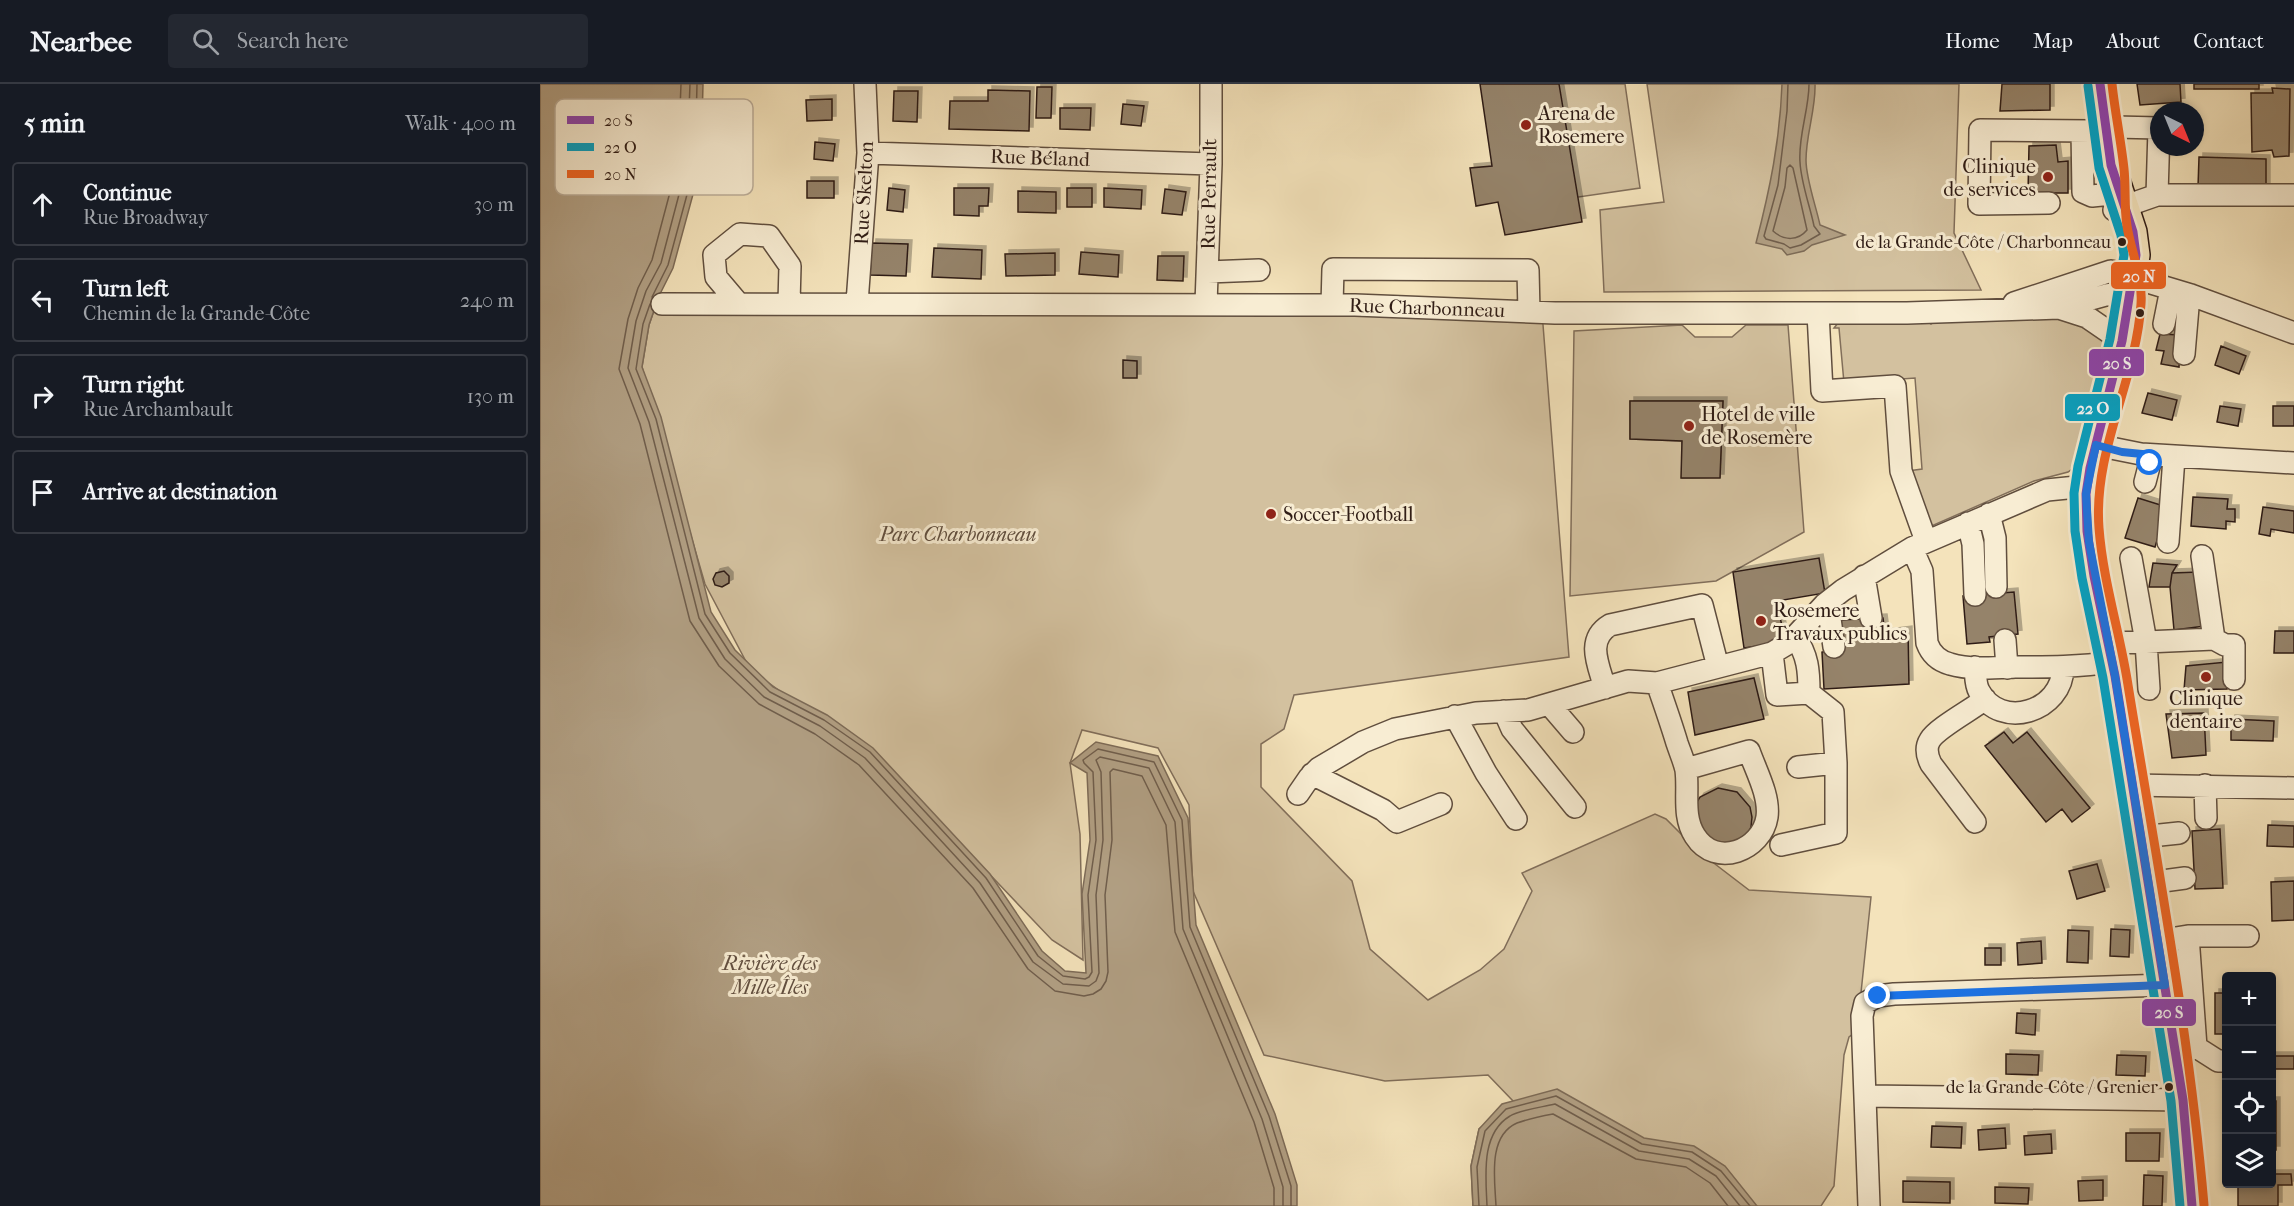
<!DOCTYPE html>
<meta charset="utf-8">
<style>
body{margin:0;font-family:"IM FELL French Canon",serif;background:#242831;color:#f1f3f6}
.controls{position:absolute;right:18px;bottom:18px;display:grid;overflow:hidden;border-radius:6px;box-shadow:0 3px 9px #0003}
.controls button{width:54px;height:54px;display:grid;place-items:center;padding:0;border:0;border-bottom:2px solid #363941;background:#171b24;color:#f1f3f6;font:30px sans-serif}
.compass{position:absolute;left:1610px;top:18px;width:54px;height:54px;border-radius:50%;background:#171b24;box-shadow:0 3px 9px #0003;rotate:137deg}
.stop{position:absolute;width:18px;height:18px;margin:-14px;border:4px solid #1a73e8;border-radius:50%;background:#fff}
.stop.end{background:#1a73e8;border-color:#fff;box-shadow:0 2px 6px #0008}
.list{margin:0;padding:0;list-style:none}
h2{display:flex;justify-content:space-between;align-items:center;height:78px;margin:0;padding:0 24px;font-size:26px}
h2 small{font-size:20px;font-weight:400;color:#9ea1a6}
.list li{display:grid;grid-template-columns:39px 1fr auto;gap:18px;align-items:center;box-sizing:border-box;height:84px;margin:0 12px 12px;padding:0 12px;border:2px solid #363941;border-radius:6px}
.list b{display:block;font-size:22px;white-space:nowrap}
.list p{margin:0;font-size:20px;white-space:nowrap;color:#9ea1a6}
.list em{font-size:20px;font-style:normal;color:#9ea1a6}
.icon{flex:none;width:33px;height:33px;fill:none;stroke:currentColor;stroke-width:2;stroke-linecap:round;stroke-linejoin:round}
.map{position:relative;flex:none;width:1754px;height:1122px;overflow:hidden}
header{display:flex;align-items:center;gap:36px;box-sizing:border-box;height:84px;padding:0 30px;background:#171b24;border-bottom:2px solid #363941}
header strong{font-size:28px}
nav{display:flex;gap:33px;margin-inline-start:auto;font-size:21px}
.search{width:420px;height:54px;background:#242831;display:flex;align-items:center;gap:15px;box-sizing:border-box;padding:0 21px;border-radius:6px;color:#9ea1a6;font-size:22px}
main{display:flex}
aside{flex:1;background:#171b24}
.map>svg:first-child{display:block}
.green{fill:#d3c19f;stroke:#816e5a;stroke-width:1.5;fill-rule:evenodd}
.water{fill:#b19f83;stroke:#7d6b57;stroke-width:1.5}
.lines{fill:none;stroke-linecap:round;stroke-linejoin:round}
.shore{stroke:#705e4c;stroke-width:1.5}
.building{fill:#95836b;stroke:#2f1c15;stroke-width:1.5;filter:url(#shadow)}
.minor-casing{stroke:#604e3e;stroke-width:24}
.major-casing{stroke:#2f1c15;stroke-width:30}
.minor{stroke:#f8edd3;stroke-width:21}
.major{stroke:#f4e3bb;stroke-width:27}
.bus-1-casing{stroke:#f8edd3;stroke-width:14}
.bus-2-casing{stroke:#f8edd3;stroke-width:14}
.bus-3-casing{stroke:#f8edd3;stroke-width:14}
.bus-1{stroke:#8e44ad;stroke-width:9}
.bus-2{stroke:#02a2c5;stroke-width:9}
.bus-3{stroke:#f26522;stroke-width:9}
.route{stroke:#1a73e8;stroke-width:8}
.poi-dot{fill:#8f2418;stroke:#f8edd3;stroke-width:2}
.bus-dot{fill:#2f1c15;stroke:#f8edd3;stroke-width:2}
.labels{text-anchor:middle;dominant-baseline:central;stroke-width:6;stroke-linejoin:round;paint-order:stroke}
.bus-label{font-size:18px;fill:#2f1c15;stroke:#f8edd3;text-anchor:end}
.poi-label{font-size:20px;fill:#2f1c15;stroke:#f8edd3;text-anchor:start}
.street-label{font-size:20px;fill:#2f1c15;stroke:#f8edd3}
.park-label{font-size:20px;font-style:italic;fill:#604e3e;stroke:#f8edd3}
.water-label{font-size:21px;font-style:italic;fill:#635041;stroke:#f8edd3}
.key{fill:#f8edd3;stroke:#bcae9a;stroke-width:1.5}
.key-label{font-size:16px;fill:#2f1c15}
.line-badge{stroke:#f8edd3;stroke-width:2}
.badge-label{font-size:16px;text-anchor:middle;font-weight:bold;fill:#fff}
</style>
<header>
<strong>Nearbee</strong>
<div class="search"><svg class="icon" aria-label="search" viewBox="0 0 24 24"><circle cx="10" cy="10" r="6"/><path d="M15 15l6 6"/></svg>Search here</div>
<nav><a>Home</a><a>Map</a><a>About</a><a>Contact</a></nav>
</header>
<main>
<aside>
<h2>5 min<small>Walk · 400 m</small></h2>
<ul class="list">
<li><svg class="icon" aria-label="ahead" viewBox="0 0 24 24"><path d="M12 20V5M6 11l6-6 6 6"/></svg><div><b>Continue</b><p>Rue Broadway</p></div><em>30 m</em></li>
<li><svg class="icon" aria-label="left" viewBox="0 0 24 24"><path d="M17 20v-9H6M10 6l-5 5 5 5"/></svg><div><b>Turn left</b><p>Chemin de la Grande-Côte</p></div><em>240 m</em></li>
<li><svg class="icon" aria-label="right" viewBox="0 0 24 24"><path d="M7 20v-9h11M14 6l5 5-5 5"/></svg><div><b>Turn right</b><p>Rue Archambault</p></div><em>130 m</em></li>
<li><svg class="icon" aria-label="arrive" viewBox="0 0 24 24"><path d="M6 21V4h12l-3 4 3 4H6"/></svg><div><b>Arrive at destination</b></div></li>
</ul>
</aside>
<div class="map">
<svg width="1754" height="1122" viewBox="0 0 1754 1122">
<defs>
<filter id="shadow"><feDropShadow dx="4" dy="-4" stdDeviation="0" flood-color="#0004"/></filter>
</defs>
<rect width="100%" height="100%" fill="#f4e3bb"/>
<filter id="stains"><feTurbulence type="fractalNoise" baseFrequency=".00333" numOctaves="4"/><feColorMatrix values="0 0 0 0 .2 0 0 0 0 .09 0 0 0 0 .02 0 0 0 .5 -.17"/></filter>
<radialGradient id="worn" r=".72"><stop offset=".6" stop-color="#630" stop-opacity="0"/><stop offset="1" stop-color="#630" stop-opacity=".3"/></radialGradient>
<!-- green -->
<path class="green" d="M1009,0h76l15,104 -75,11z
M1107,0h312l-5,149 27,57 -377,2 -4,-82 64,-8z
M119,212l883,16 27,345 -275,38 -10,34 -23,15v43l91,94 18,68 58,51 52,-30 24,-21 28,-58 -10,-18 133,-59 11,5 32,32 51,39 122,7 -14,134 -8,6 -5,18 -10,131 -13,20h-348l-2,-40 8,-37 34,-28 -25,-26 -103,6 -121,-26 -71,-164 -4,-86 -31,-57 -76,-18 -12,33 10,71 3,126 -31,-20 -152,-160 -150,-111 -45,-85 -63,-217 7,-42z
M1531,233l30,15 8,14 -30,118 -11,8 -34,9 -107,47 -20,-57 15,-2 -7,-91 -71,5 -5,-55h-5l4,-5 90,-1 3,2 3,-2z
M1142,241l13,12h37l14,-12h42l16,207 -88,49 -146,15 4,-265zM1090,317h93l-3,76 -38,1v-37l-52,-2z"/>
<!-- water -->
<path class="water" d="M0,0h163l-2,81 -28,103 -14,28 -10,29 -7,42 19,50 50,195 24,38 38,37 54,28 46,33 117,126 52,77 23,20 21,2 -4,-79 8,-54 -3,-67 -17,-10 26,-21 62,14 30,62 8,107 79,189 22,71v21h-757z
M1242,0h33c1,25 -9,50 -9,76 0,19 10,46 14,65l25,10 -33,10 -8,6 -17,4 -5,-6 -26,-6c14,-54 24,-103 26,-159z
M1017,1005l87,49 50,8 31,20 32,40h-284l-2,-40 8,-37 23,-25z"/>
<g class="lines">
<!-- shore -->
<path class="shore" d="M141,0l-3,78 -26,98 -14,28 -10,31 -9,50 21,55 50,197 29,45 40,38 56,30 44,31 114,123 55,81 27,22 29,5 9,-2 8,-5 5,-8 2,-9 -3,-77 7,-55 -2,-68 3,-3 29,7 24,49 9,107 79,190 20,66v18
M150,0l-3,80 -26,99 -15,28 -10,30 -8,47 21,54 50,196 26,41 39,38 56,29 45,32 115,125 53,79 30,22 26,2 7,-5 3,-8 -3,-78 7,-55 -2,-68 -5,-12 4,-3 49,11 26,54 8,107 79,190 21,68v19
M1248,0l-1,27 -9,74 -14,51 2,3 18,5 6,4 11,-3 19,-11 -6,-8c-4,-20 -13,-43 -14,-64 -2,-26 9,-52 9,-78
M1250,81l3,3 14,62c-9,11 -23,11 -34,1l12,-44 2,-19z
M112,213l16,-32 27,-100 2,-81
M110,220l-7,20 -7,45 20,50 49,195 25,39 40,39 54,28 46,32 116,126 52,78 25,20 22,3 4,-2 3,-5 -4,-77 8,-55 -3,-68 -9,-9 -1,-3 15,-11 56,13 28,58 8,107 79,189 22,70v20
M939,1122l-2,-39 8,-36 21,-22 50,-13 86,48 50,8 29,19 29,35
M947,1122c-1,-29 -7,-72 23,-90 9,-6 33,-9 45,-12l84,47 50,8 27,17 24,30
M956,1122c-1,-25 -9,-70 21,-83 11,-4 25,-7 36,-9l83,45 50,8 24,16 18,23"/>
</g>
<!-- building -->
<path class="building" d="M940,0h79l23,138 -77,13 -7,-33 -22,4 -6,-38 22,-2z
M1462,0h48v26l-50,1z
M1597,0h43l1,18 -41,3z
M1654,0h65v5h-65z
M497,3h15l-1,31h-15z
M1732,4l18,1 -1,67 -15,1 -2,-7 -20,2 -1,-59h22z
M448,6l42,1 -1,40 -80,-2 1,-28h38z
M354,7h24l-1,31 -24,-1z
M292,15v21l-25,1 -1,-21z
M583,20l21,2 -3,20 -20,-2z
M520,24h31l-1,22 -30,-1z
M275,58l20,2 -2,17 -19,-2z
M1516,61l2,17 10,-1v32h-40l1,-47z
M1659,73l67,2v30l-68,-2z
M267,97h27v17h-27z
M349,104l16,2 -2,22 -16,-2z
M414,104h35l-1,18h-9v10l-25,-1z
M527,104h25v19h-25z
M564,104l38,2 -1,19 -37,-2z
M625,105l21,3 -4,23 -20,-2z
M478,107l38,1v21l-38,-1z
M332,159l36,1 -2,32 -36,-1z
M394,164l48,2 -1,29 -49,-2z
M541,168l38,3 -1,22 -39,-3z
M515,169v22l-49,1 -1,-22z
M618,172h26l-1,25 -26,-1z
M1620,250l21,1 -2,32 -18,-3 3,-13 -8,-1z
M1681,262l25,10 -7,18 -24,-9z
M583,276l14,1v17h-14z
M1608,309l29,7 -5,20 -30,-7z
M1090,317h93l-3,77h-39l1,-37 -52,-2z
M1680,322l21,3 -3,17 -21,-4z
M1733,322h21v20h-21z
M1653,413l35,2 -1,10h8v13l-9,-1v8l-35,-3z
M1598,414l29,9 -12,40 -30,-9z
M1723,423l31,4v22l-23,-4 -1,7 -11,-2z
M1279,474l6,35 -48,8 8,41 -41,6 -11,-76z
M1613,479l24,2 -5,8 -2,14h-21z
M184,487l5,5v7l-7,4 -7,-2 -2,-6 3,-6z
M1659,488l6,54 -31,4 -4,-43 2,-14z
M1474,508l4,42 -29,3 1,5 -23,2 -4,-48z
M1343,534l2,15 23,-3 1,54 -85,5 -2,-37 17,-3 -1,-29z
M1735,547h19v22h-20z
M1687,578v27l-43,1 2,-24z
M1214,594l10,41 -69,16 -7,-43z
M1664,629l2,42 -34,3 -6,-44z
M1691,635l43,2 -1,20 -42,-1z
M1464,648l9,11 14,-11 63,76 -18,14 -10,-13 -16,13 -61,-76z
M1178,704l19,4 13,15 2,10 -1,10 -4,9 -27,13 -28,-24 3,-20 5,-8z
M1728,741l26,1v21l-27,-1z
M1680,745l3,59 -28,1 -3,-58z
M1557,780l8,27 -28,8 -8,-28z
M1754,797v39l-22,1 -1,-39z
M1571,845l19,1 -1,27 -19,-1z
M1528,846l21,1 -1,32 -21,-1z
M1501,857l1,22 -24,2 -1,-22z
M1445,864h16v17h-16z
M1675,909h11v61h-2v-20h-9z
M1477,929l19,1 -1,21 -19,-2z
M1466,970l33,1 -1,20 -32,-1z
M1577,971l29,1 -1,20 -29,-1z
M1732,972h22v13h-22z
M1732,1017h4v49h-4z
M1392,1042l30,1 -1,21 -30,-1z
M1465,1044l1,20 -27,2 -1,-20z
M1586,1049h34l-1,28h-33z
M1511,1050l1,19 -27,2 -1,-19z
M1732,1090h19l1,11h-14v21h-40v-22h34z
M1604,1091l19,1 -1,30h-19z
M1563,1096v20l-24,1 -1,-20z
M1363,1097l47,1v21l-47,-1z
M1455,1103l34,1 -1,16 -33,-1z"/>
<g class="lines">
<!-- minor casing -->
<g class="minor-casing">
<path id="minor" d="M1542,47l1,61 9,4 29,-3
M328,69l343,11
M1617,111h137
M1509,119l-70,1 1,-74 111,1 24,-4 44,1
M1574,126l43,-15 2,-66
M668,188l51,-2
M198,219l-22,-26 -2,-22 26,-21 29,2 21,30 -1,37
M317,219l11,-150 -3,-69
M1474,219l97,-32 80,24 103,38
M122,220l693,1 200,8h352l152,-5 47,-13 23,-3
M666,220l5,-140v-80
M792,221l1,-36 195,1 1,42
M1519,224l28,9 35,24
M1278,229l4,78 73,-5 6,85 25,70
M1624,240l7,-35
M1644,270l4,-47 3,-12
M1556,361l45,9 153,9
M1605,398l7,-27
M1449,430l6,24 1,49
M1428,439l5,21 2,51
M1628,458l6,-85
M1372,464l10,23 5,72c4,11 12,18 23,21 20,6 44,4 65,3 33,0 65,0 97,-5
M1662,472l12,83
M1324,492l7,42
M1285,520l4,8 5,35
M1465,556l2,28
M1568,559l38,-1 -15,-84
M1232,569l5,42 32,-2c0,-22 -1,-38 -14,-56
M1435,583c1,8 0,17 4,24 21,40 84,21 84,-24
M1117,599c7,20 14,40 20,60 3,9 7,18 9,27 3,22 -4,46 9,66 21,33 67,14 72,-19 3,-21 -11,-46 -18,-66l-63,18
M1065,604c-6,-22 -20,-48 5,-63l92,-20 16,62
M1609,605l-3,-47 68,-3 11,6h9v34
M1009,620l24,28
M964,627l8,18 63,78
M915,632l31,57 30,46
M1258,683l38,-4
M772,690l71,36 14,12 44,-18
M1593,701l161,3
M1665,701l1,33
M758,710l11,-16 10,-10 44,-26 32,-13 81,-16 52,-3 100,-29 29,2 115,-30 17,-10 36,-39 18,-14 69,-42 135,-58 40,-4
M1435,738l-44,-58c-4,-8 -6,-16 -1,-24 7,-12 43,-31 55,-41
M1601,753l38,-4
M1241,761l55,-12v-70l-3,-51 -24,-19
M1608,799l37,-5
M1648,852h60
M1617,857l31,-5 8,111 -21,4
M1656,963l22,14h8
M1325,1012l318,4
M1329,1122l-7,-190 3,-13 13,-7 16,-2 271,-9"/>
</g>
<!-- major casing -->
<g class="major-casing">
<path id="major" d="M1560,0l11,81 22,67 3,23 -14,86 -32,127 -4,26 1,37 7,45 21,100 68,424 9,106"/>
</g>
<!-- minor -->
<use href="#minor" class="minor"/>
<!-- major -->
<use href="#major" class="major"/>
<!-- bus-1 casing -->
<g class="bus-1-casing">
<path id="bus-1" d="M1560,0l11,81 22,67 3,23 -14,86 -32,127 -4,26 1,37 7,45 21,100 68,424 9,106"/>
</g>
<!-- bus-2 casing -->
<g class="bus-2-casing">
<path id="bus-2" d="M1548,2l11,82 22,67 3,20 -14,84 -32,127 -4,27 1,38 7,47 21,100 68,423 9,105"/>
</g>
<!-- bus-3 casing -->
<g class="bus-3-casing">
<path id="bus-3" d="M1572,0c3,28 9,57 12,85 2,19 0,38 3,57 4,26 16,51 14,78 -5,77 -48,146 -42,224 4,53 21,105 29,157 28,173 61,345 76,520"/>
</g>
<!-- bus-1 -->
<use href="#bus-1" class="bus-1"/>
<!-- bus-2 -->
<use href="#bus-2" class="bus-2"/>
<!-- bus-3 -->
<use href="#bus-3" class="bus-3"/>
</g>
<g class="lines">
<!-- route -->
<path class="route" d="M1338,912l287,-11 -50,-309 -26,-134 -3,-48 10,-49 26,7 30,3 -2,8"/>
</g>
<!-- markers -->
<g class="poi-dot">
<circle cx="986" cy="41" r="6"/>
<circle cx="1508" cy="93" r="6"/>
<circle cx="1149" cy="342" r="6"/>
<circle cx="731" cy="430" r="6"/>
<circle cx="1221" cy="537" r="6"/>
<circle cx="1666" cy="593" r="6"/>
</g>
<g class="bus-dot">
<circle cx="1582" cy="158" r="5"/>
<circle cx="1600" cy="229" r="5"/>
<circle cx="1629" cy="1003" r="5"/>
</g>
<g class="labels">
<!-- bus labels -->
<g class="bus-label">
<text x="1571" y="158">de la Grande-Côte / Charbonneau</text>
<text x="1618" y="1003">de la Grande-Côte / Grenier</text>
</g>
<!-- poi labels -->
<g class="poi-label">
<text x="998" y="29">Arena de<tspan x="998" dy="23">Rosemere</tspan></text>
<text x="1496" y="82" text-anchor="end">Clinique<tspan x="1496" dy="23">de services</tspan></text>
<text x="1161" y="330">Hotel de ville<tspan x="1161" dy="23">de Rosemère</tspan></text>
<text x="743" y="430">Soccer-Football</text>
<text x="1233" y="526">Rosemere<tspan x="1233" dy="23">Travaux publics</tspan></text>
<text x="1666" y="614" text-anchor="middle">Clinique<tspan x="1666" dy="23">dentaire</tspan></text>
</g>
<!-- street labels -->
<g class="street-label">
<text transform="translate(500 74) rotate(2)">Rue Béland</text>
<text transform="translate(324 109) rotate(-87)">Rue Skelton</text>
<text transform="translate(669 110) rotate(-89)">Rue Perrault</text>
<text transform="translate(887 224) rotate(2)">Rue Charbonneau</text>
</g>
<!-- park labels -->
<g class="park-label">
<text x="418" y="450">Parc Charbonneau</text>
</g>
<!-- water labels -->
<g class="water-label">
<text x="230" y="879">Rivière des<tspan x="230" dy="24">Mille Îles</tspan></text>
</g>
</g>
<!-- legend -->
<rect x="15" y="15" width="198" height="96" rx="9" class="key"/>
<rect x="27" y="32" width="27" height="8" fill="#8e44ad"/>
<rect x="27" y="59" width="27" height="8" fill="#02a2c5"/>
<rect x="27" y="86" width="27" height="8" fill="#f26522"/>
<g class="key-label">
<text x="64" y="42">20 S</text>
<text x="64" y="69">22 O</text>
<text x="64" y="96">20 N</text>
</g>
<g class="line-badge">
<rect x="1570" y="177" width="57" height="29" rx="6" fill="#f26522"/>
<rect x="1548" y="264" width="57" height="29" rx="6" fill="#8e44ad"/>
<rect x="1524" y="309" width="57" height="29" rx="6" fill="#02a2c5"/>
<rect x="1601" y="914" width="56" height="29" rx="6" fill="#8e44ad"/>
</g>
<g class="badge-label">
<text x="1599" y="198">20 N</text>
<text x="1577" y="285">20 S</text>
<text x="1553" y="330">22 O</text>
<text x="1629" y="934">20 S</text>
</g>
<rect width="100%" height="100%" filter="url(#stains)"/>
<rect width="100%" height="100%" fill="url(#worn)"/>
</svg>
<div class="controls">
<button>+</button>
<button>−</button>
<button><svg class="icon" aria-label="locate" viewBox="0 0 24 24"><circle cx="12" cy="12" r="6"/><path d="M12 2v4M12 18v4M2 12h4M18 12h4"/></svg></button>
<button><svg class="icon" aria-label="layers" viewBox="0 0 24 24"><path d="M12 4l9 5-9 5-9-5zM3 14l9 5 9-5"/></svg></button>
</div>
<svg class="compass" viewBox="-18 -18 36 36"><path d="M0-13l5 13h-10z" fill="#e53935"/><path d="M0 13l5-13h-10z" fill="#9ea1a6"/></svg>
<div class="stop" style="left:1610px;top:379px"></div>
<div class="stop end" style="left:1338px;top:912px"></div>
</div>
</main>
